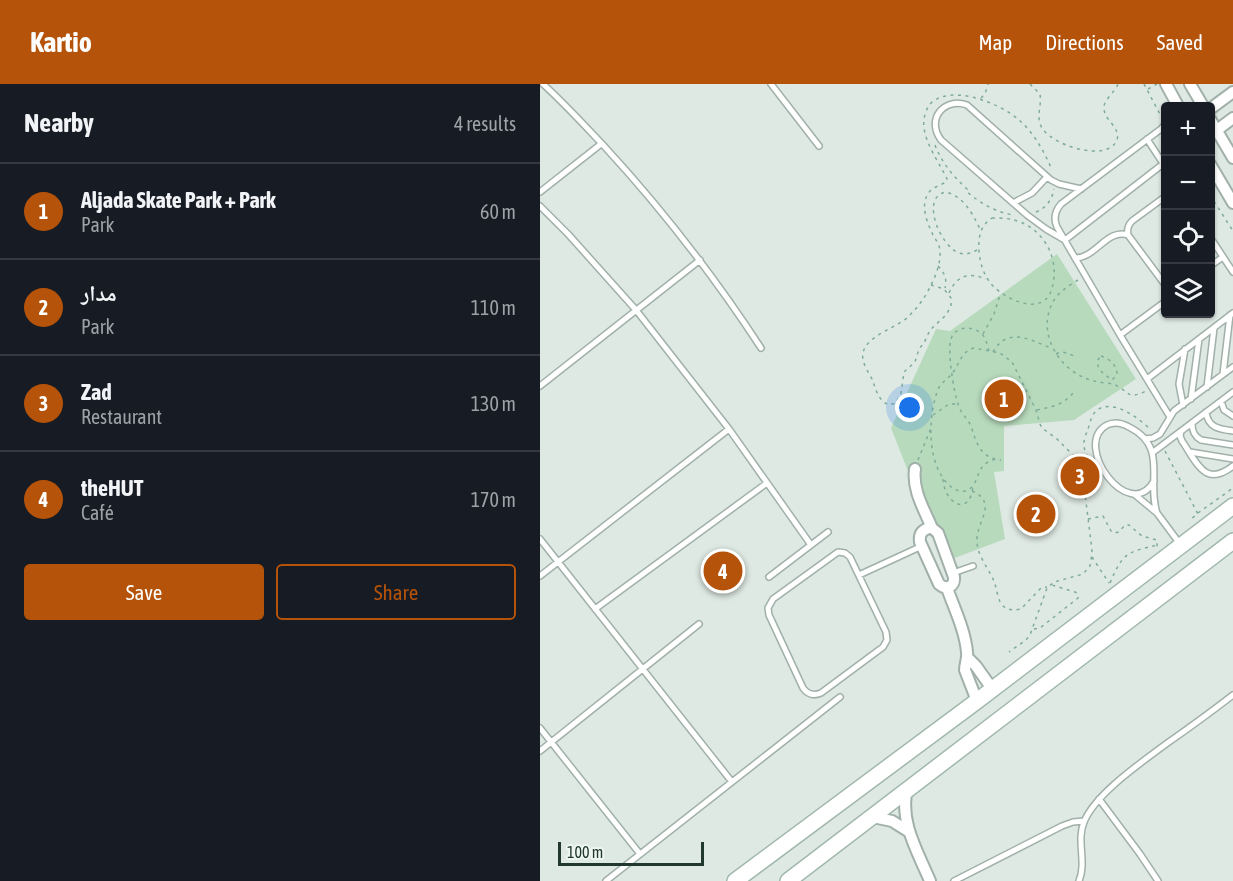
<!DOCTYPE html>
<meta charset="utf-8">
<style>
body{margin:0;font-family:"Asap Condensed","Noto Naskh Arabic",sans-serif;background:#242831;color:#f1f3f6}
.controls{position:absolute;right:18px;top:18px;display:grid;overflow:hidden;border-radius:6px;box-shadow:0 2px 4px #0004}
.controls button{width:54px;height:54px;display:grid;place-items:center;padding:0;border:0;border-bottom:2px solid #363941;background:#171b24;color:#f1f3f6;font:30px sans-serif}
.scale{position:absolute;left:18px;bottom:15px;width:146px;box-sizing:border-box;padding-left:6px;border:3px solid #20382e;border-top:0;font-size:16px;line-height:21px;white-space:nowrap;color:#20382e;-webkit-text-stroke:4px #eef6f1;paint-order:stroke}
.you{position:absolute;left:370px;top:324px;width:21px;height:21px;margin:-15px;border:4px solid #fff;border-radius:50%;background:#1a73e8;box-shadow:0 0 0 9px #1a73e833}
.badge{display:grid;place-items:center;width:39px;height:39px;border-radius:50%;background:#b45309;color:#fff;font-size:20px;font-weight:700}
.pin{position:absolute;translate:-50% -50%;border:3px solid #fff;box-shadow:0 2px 6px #0006}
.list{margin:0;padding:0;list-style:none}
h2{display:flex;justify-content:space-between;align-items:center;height:78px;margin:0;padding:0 24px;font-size:26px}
h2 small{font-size:20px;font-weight:400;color:#9ea1a6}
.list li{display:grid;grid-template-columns:39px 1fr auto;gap:18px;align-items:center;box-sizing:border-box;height:96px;padding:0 24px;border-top:2px solid #363941}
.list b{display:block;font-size:22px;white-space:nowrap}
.list p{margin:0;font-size:20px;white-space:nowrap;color:#9ea1a6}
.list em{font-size:20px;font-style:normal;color:#9ea1a6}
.actions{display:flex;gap:12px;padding:18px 24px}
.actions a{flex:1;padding:14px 0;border:2px solid #b45309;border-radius:6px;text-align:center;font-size:21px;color:#b45309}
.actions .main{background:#b45309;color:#fff}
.icon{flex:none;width:33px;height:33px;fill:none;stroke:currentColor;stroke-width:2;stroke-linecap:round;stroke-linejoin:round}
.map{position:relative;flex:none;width:693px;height:797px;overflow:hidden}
header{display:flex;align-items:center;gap:36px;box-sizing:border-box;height:84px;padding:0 30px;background:#b45309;color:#fff}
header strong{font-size:28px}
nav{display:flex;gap:33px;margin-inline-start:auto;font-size:21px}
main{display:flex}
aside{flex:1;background:#171b24}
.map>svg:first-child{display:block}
.green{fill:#b7dabc}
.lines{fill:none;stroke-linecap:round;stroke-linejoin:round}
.lane-casing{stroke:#a1b0a9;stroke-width:8}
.street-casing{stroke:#a1b0a9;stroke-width:14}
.secondary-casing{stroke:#a0b8ac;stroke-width:18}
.path{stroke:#7fac98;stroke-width:1.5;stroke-dasharray:3 4.5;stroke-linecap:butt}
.lane{stroke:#fff;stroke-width:5}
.street{stroke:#fff;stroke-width:10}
.secondary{stroke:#fff;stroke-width:15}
</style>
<header>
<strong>Kartio</strong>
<nav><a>Map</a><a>Directions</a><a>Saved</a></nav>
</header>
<main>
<aside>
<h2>Nearby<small>4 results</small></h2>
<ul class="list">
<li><span class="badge">1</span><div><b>Aljada Skate Park + Park</b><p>Park</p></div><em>60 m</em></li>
<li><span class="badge">2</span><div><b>مدار</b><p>Park</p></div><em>110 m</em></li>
<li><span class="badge">3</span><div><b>Zad</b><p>Restaurant</p></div><em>130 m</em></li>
<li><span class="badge">4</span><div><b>theHUT</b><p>Café</p></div><em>170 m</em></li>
</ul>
<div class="actions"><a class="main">Save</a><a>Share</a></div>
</aside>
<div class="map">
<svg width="693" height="797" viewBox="0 0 693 797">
<rect width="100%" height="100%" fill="#dee9e3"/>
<!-- green -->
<path class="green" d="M517,170l79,125 -62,41 -70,6v45l-10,1 11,67 -61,23 -53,-134 45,-99 14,2z"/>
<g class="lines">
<!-- lane casing -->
<g class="lane-casing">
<path id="lane" d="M3,0c22,20 41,41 61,62 58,63 110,130 157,202
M231,0l48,62
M626,39l-5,6 -100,75c-6,7 -8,14 -4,23l63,108 50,82
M607,55l19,29
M0,108l61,-48
M626,112l-34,25c-4,4 -5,9 -4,14l38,51
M473,119l19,-10 15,-16
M0,122l28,28 68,76 93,119 82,116
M670,153l23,35
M523,155l-17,-10 -19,-14 -86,-75c-15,-20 2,-43 26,-35l84,75 8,4 22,5
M525,156l98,-76
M535,174c21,0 32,-30 53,-23
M670,182l13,-9
M580,251l46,-34
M683,290l7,-59
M607,295l86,-66
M0,302l160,-126
M667,303l7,-59
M651,315l8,-60
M681,317l3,9 9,6
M643,321l-4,-21 6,-35
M666,328c2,16 13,17 27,19
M652,339c0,8 2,13 9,17l32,5
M641,347l-1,5 2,5c15,22 23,47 51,25
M605,355l8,-1 7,-4 14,-23 59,-44
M650,368l43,7
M612,369l81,-61
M614,397c-25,44 -83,-37 -47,-56 8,-4 15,-2 22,2 40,20 17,54 28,86
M594,410l23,19 23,31
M0,455l192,243
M298,468l7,1 5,4 36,75 1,8 -4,7 -62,46c-7,3 -13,2 -18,-5l-34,-73 -1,-7 5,-9z
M413,489l20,-7
M319,491l63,-29
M0,492l189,-147
M229,493l59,-45
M55,525l172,-126
M0,644l100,126
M0,667l159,-127
M559,715l41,55 18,27
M66,797l234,-184
M414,797l108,-55 11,-4 11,-1
M539,797c8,-19 -3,-40 5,-59 11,-28 58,-60 82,-78 23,-16 45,-32 67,-49"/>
</g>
<!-- street casing -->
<g class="street-casing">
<path id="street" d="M626,0l12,22
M650,0l13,22
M670,25l23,-17
M670,35l23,39
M677,46l16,-12
M670,80l23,39
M375,385c-3,21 9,40 17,59
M389,444h3l6,5 16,44c1,9 -7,14 -15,7l-19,-42c-1,-8 2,-12 9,-14z
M407,504c7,20 18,42 20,64 1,6 -2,12 -2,18l12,31
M428,574l8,8 17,24
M367,705c-8,33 11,63 23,92
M333,733l19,4 16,10"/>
</g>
<!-- secondary casing -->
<g class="secondary-casing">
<path id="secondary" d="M195,797l242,-180 256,-195
M248,797l445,-340"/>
</g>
<!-- path -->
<path class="path" d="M490,0l10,10c2,11 -4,22 1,32 7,18 66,38 76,14 4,-13 -14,-20 -13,-33 0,-7 11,-15 14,-23
M604,0l18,34
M608,5l9,-5
M441,14l4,-4 3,-10
M395,61c7,18 18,31 32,44l-1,2c14,12 29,21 47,24
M670,111l23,36
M496,128c10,-4 16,-12 18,-23
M452,134c7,0 15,0 22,2 28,7 45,36 39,64 -1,4 -2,9 -5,13 -14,18 -50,-2 -59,-16 -8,-11 -11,-27 -10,-40 1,-10 4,-17 13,-23z
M437,166c-5,3 -11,5 -18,3 -18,-6 -40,-56 -13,-61 19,5 27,23 35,39
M398,182c7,7 9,13 7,22
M538,196c-8,5 -16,10 -22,17 -19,27 -5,61 21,77 7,4 14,7 22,8 4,1 10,1 14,2 16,6 13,17 33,7
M391,201l13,4 7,9v8l-5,9 -16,15 -6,13 -5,6 -4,13 -11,10 -3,21 -5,10 -7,2c-11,-4 -13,-16 -17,-26 -4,-7 -11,-18 -9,-26 3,-17 33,-25 45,-36 9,-9 17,-19 22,-30 5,-9 11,-25 10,-35 0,-7 -4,-12 -7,-17 -6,-13 -14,-31 -3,-44 4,-4 11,-6 16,-9l1,-3c-8,-17 -20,-32 -23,-51 -1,-9 1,-18 7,-25 21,-19 69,0 88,17 15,13 25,31 33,50
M409,209c8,-18 20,-21 37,-14
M443,250l11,-20 6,-19
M449,267c-2,-6 -3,-13 -7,-17 -9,-9 -27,-8 -31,5 -4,11 3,54 7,65 2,8 8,13 12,20 4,9 6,22 14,29 5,5 11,6 17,7
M453,268c15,-26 37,-12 58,-4
M516,270c7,-4 13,0 20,3
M561,272c9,3 16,9 16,19l-5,5c-8,-6 -14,-9 -15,-19z
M497,326c15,-3 26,-5 36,-17
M393,331l16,-11h8
M625,367l33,63 -6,4
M455,375c-4,2 -9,3 -12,7 -7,8 -6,22 -18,25 -7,1 -12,-2 -17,-7 -21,-21 -20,-65 -11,-92 3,-10 12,-13 17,-21 6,-9 8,-20 20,-23l26,5 12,9 24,48 4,14 2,4 15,11 14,14 5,8 7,17 9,72 -1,11 -1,5 -7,8 -29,8 -7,6 -17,47 -4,5 -17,12
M378,376l13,-32
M542,385l5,-4 2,-4c-1,-4 -4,-9 -5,-14 -1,-6 2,-13 4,-18 2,-6 3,-13 8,-18 16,-14 44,8 55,19
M403,395c1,24 26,39 30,8
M432,407c7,3 11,6 13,13 2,11 -9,24 -8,37 0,16 13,28 18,43 2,7 3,17 8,22 6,5 12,4 18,3l20,-21 6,-1
M658,429l35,-25
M548,435l15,-3 8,15 4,2 4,-1 6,-7h4l13,11 15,4v7
M552,473l17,26
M570,499c13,-30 16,-31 48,-38
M494,545l6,-1 38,-30 -1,-5 -2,-1 -23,-7"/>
<!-- lane -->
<use href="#lane" class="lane"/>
<!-- street -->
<use href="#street" class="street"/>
<!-- secondary -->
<use href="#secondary" class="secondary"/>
</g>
</svg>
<div class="controls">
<button>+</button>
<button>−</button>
<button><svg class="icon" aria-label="locate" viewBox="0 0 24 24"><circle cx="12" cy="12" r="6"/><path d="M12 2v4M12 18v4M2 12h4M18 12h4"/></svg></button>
<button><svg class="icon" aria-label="layers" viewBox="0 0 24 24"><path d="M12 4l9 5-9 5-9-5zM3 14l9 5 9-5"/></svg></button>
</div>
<div class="scale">100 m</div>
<div class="you"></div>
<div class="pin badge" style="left:464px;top:315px">1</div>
<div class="pin badge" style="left:496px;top:430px">2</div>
<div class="pin badge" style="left:540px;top:392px">3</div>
<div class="pin badge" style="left:183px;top:487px">4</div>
</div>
</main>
